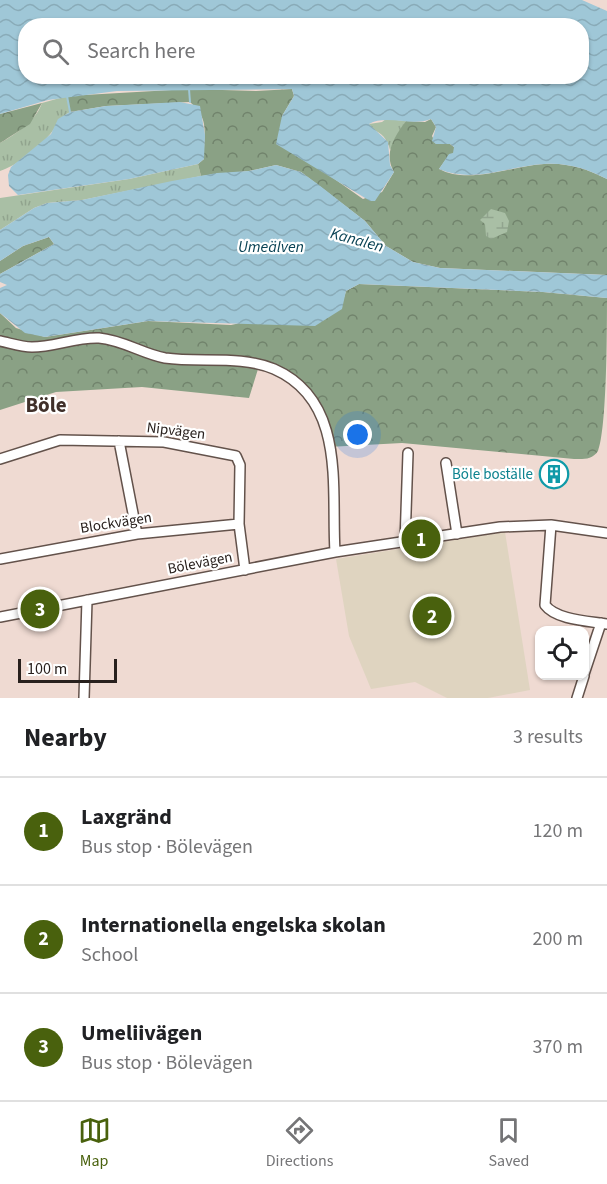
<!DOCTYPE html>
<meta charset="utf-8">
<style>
body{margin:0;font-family:"Source Sans 3",sans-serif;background:#f2f2f2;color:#202124}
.controls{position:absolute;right:18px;bottom:18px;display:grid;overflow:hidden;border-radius:12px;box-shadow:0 2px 4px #0004}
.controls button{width:54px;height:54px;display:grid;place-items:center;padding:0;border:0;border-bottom:2px solid #e0e0e0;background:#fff;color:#202124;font:30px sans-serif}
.scale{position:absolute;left:18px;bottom:15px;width:99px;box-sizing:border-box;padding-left:6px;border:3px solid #28201d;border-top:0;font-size:16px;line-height:21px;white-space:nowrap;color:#28201d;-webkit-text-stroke:4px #fff;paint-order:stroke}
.you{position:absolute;left:358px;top:435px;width:21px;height:21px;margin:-15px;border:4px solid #fff;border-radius:50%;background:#1a73e8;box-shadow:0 0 0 9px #1a73e833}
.badge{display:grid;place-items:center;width:39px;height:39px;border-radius:50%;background:#49610d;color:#fff;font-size:20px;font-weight:700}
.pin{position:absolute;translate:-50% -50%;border:3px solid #fff;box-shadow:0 2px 6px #0006}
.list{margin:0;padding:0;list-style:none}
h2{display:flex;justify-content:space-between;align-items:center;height:78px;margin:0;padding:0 24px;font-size:26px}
h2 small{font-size:20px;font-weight:400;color:#757577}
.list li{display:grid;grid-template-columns:39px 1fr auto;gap:18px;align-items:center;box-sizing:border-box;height:108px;padding:0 24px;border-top:2px solid #e0e0e0}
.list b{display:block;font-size:22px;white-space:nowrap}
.list p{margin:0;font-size:20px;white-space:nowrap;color:#757577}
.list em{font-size:20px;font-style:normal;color:#757577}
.icon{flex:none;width:33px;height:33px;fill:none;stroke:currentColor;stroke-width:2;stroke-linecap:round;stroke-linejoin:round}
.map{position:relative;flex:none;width:607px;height:698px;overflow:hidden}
.search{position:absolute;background:#fff;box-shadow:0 2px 4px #0004;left:18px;right:18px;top:18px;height:66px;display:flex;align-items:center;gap:15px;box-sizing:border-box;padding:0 21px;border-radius:24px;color:#757577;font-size:22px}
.sheet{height:402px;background:#fff}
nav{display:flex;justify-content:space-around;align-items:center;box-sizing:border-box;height:84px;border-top:2px solid #e0e0e0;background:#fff;font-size:16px;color:#757577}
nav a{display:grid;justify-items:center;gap:3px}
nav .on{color:#49610d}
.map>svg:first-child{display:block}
.education{fill:#dfd4c0}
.grass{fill:url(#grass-tufts)}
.forest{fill:url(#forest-crowns)}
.wetland{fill:url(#wetland-marsh)}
.water{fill:url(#water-waves);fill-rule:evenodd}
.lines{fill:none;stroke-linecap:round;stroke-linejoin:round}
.stream{stroke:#9fc7d7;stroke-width:2}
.minor-casing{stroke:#63524b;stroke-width:12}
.minor{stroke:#fff;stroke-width:9}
.labels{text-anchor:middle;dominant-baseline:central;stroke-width:4.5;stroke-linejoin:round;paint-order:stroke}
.street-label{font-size:15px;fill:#28201d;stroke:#fff}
.culture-label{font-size:15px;fill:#0d838f;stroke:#fff;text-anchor:end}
.water-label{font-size:16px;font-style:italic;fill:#094254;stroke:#fff}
.district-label{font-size:21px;font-weight:bold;fill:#40302a;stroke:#fff}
</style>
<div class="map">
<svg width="607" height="698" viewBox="0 0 607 698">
<defs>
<pattern id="grass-tufts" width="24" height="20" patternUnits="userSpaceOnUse" patternTransform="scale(1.5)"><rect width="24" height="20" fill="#a9bfa5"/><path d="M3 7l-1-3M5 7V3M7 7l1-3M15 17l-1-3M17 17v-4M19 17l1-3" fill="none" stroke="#91a48e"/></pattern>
<pattern id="forest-crowns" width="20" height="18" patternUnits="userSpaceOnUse" patternTransform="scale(1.5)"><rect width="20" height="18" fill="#8aa185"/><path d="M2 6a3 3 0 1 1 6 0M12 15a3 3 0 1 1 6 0" fill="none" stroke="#71836c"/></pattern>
<pattern id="wetland-marsh" width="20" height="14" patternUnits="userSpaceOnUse" patternTransform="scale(1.5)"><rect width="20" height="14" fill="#a9bfa5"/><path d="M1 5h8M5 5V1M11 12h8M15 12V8" fill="none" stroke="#91a48e"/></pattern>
<pattern id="water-waves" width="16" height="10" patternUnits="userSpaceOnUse" patternTransform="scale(1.5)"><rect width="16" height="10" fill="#9fc7d7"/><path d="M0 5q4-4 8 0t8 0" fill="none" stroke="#89abb8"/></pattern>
</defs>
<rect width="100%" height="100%" fill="#efdad2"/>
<!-- education -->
<path class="education" d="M505,532l25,158 -42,8h-41l-32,-16 -44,7 -22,-53 -13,-77z"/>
<!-- grass -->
<path class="grass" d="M67,96l3,16c-11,6 -12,12 -19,21 -12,15 -33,32 -51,38v-28c16,-9 36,-22 42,-40z
M386,119l20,2 -16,29c-3,-12 -8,-17 -19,-21l-2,-5 13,-2z
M198,164l3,12 -119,24 -35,3 -13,5 -34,22v-32l129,-19z"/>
<!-- forest -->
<path class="forest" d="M189,89l67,2 36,-2 2,7 -12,20 34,50 47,33 19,-7 12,-20c-11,-19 1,-36 12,-51l19,1 6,-3 5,8 -4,9 4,8h14l4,3v6l-5,2 -10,14c30,16 73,-3 105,-5 22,-2 44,5 63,15v96l-167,-7 -27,-6 -27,-16 -21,-25 -64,-49 -25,-7 -27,6 -48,5 -3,-12 6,-5c-1,-25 7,-39 -14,-57l-84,4 -36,6 -3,-16z
M42,103l-12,21 -30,19v-29z
M49,237l5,7 -54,30v-13l23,-15z
M359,284l184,8 64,6c0,31 0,131 -9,153 -6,9 -14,8 -24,8l-172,-16 -74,4c-4,-11 -6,-26 -12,-37 -11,-20 -37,-36 -58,-41l-9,29 -107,-11 -86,5 -56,18v-97l16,15 29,9 103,-16 83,4 112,-24 3,-10z"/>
<!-- wetland -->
<path class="wetland" d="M491,209l14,4 4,8 -2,11 -16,7 -5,-3 -1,-12 -5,-4z"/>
<!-- water -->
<path class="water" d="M0,0h582l25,11v168c-19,-10 -41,-17 -63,-15 -35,2 -71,20 -105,5l10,-15 4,-1 1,-6 -4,-3h-14l-4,-3 4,-14 -5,-8c-19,8 -45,-5 -62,5l19,18 2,23 4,7 -19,29h-5l-94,-57 6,-28 12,-20 -2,-7 -175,2 -69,9 -48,14zM26,26h556v50h-556z
M180,102l20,4 5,29 -1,24 -6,5 -69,15 -111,16 -9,-9 -1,-11 3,-8 40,-33 7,-15 12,-7 36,-6z
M276,165l25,7 18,13 46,36 21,25 27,16 27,6 167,7v23l-64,-6 -184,-8 -13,7 -4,18 -27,17 -167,-5 -103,16 -20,-4 -25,-20v-25l7,-3 -7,-3v-8l54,-30 -5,-7 -26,9 -23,15v-31l34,-22 13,-5 35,-3 90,-19 45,-8 32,-2z"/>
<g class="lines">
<!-- stream -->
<path class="stream" d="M189,89l1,13
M67,96l3,16"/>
<!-- minor casing -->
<g class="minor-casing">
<path id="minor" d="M0,341c10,2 21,6 32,6 22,0 44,-10 67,-9 24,2 44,16 66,20 35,5 76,-3 109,11 73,32 57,120 61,183
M119,441l18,93
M0,459l60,-19 104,2 72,14 4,9 -1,59 6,46
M446,463l11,71
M551,525l-6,80c11,15 44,16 62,19
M405,542l3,-89
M0,559l137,-25 102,-10
M0,617l335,-65 165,-25 51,-2 56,8
M584,674l17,-51
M84,698l3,-98
M577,698l7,-22"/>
</g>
<!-- minor -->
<use href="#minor" class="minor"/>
</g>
<!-- icons -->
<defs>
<g id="building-ring" transform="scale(1.5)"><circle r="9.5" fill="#fff" stroke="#0f9aa8" stroke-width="1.5"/><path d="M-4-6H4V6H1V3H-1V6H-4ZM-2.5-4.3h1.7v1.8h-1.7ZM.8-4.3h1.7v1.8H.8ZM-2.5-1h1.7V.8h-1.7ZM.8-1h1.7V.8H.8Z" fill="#0f9aa8"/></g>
</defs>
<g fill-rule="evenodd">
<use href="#building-ring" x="554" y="474"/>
</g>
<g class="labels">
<!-- street labels -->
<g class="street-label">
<text transform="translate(176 431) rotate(7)">Nipvägen</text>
<text transform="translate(116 523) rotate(-9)">Blockvägen</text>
<text transform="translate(200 563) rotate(-11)">Bölevägen</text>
</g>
<!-- culture labels -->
<g class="culture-label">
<text x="533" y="474">Böle boställe</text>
</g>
<!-- water labels -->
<g class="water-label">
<text transform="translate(357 240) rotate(15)">Kanalen</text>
<text x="271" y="247">Umeälven</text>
</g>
<!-- district labels -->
<g class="district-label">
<text x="46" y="405">Böle</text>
</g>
</g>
</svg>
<div class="controls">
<button><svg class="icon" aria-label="locate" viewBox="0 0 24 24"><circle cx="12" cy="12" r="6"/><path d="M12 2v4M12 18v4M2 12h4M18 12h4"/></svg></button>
</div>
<div class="scale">100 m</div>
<div class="you"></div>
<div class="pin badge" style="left:421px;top:539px">1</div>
<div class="pin badge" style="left:432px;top:616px">2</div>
<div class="pin badge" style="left:40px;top:609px">3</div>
<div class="search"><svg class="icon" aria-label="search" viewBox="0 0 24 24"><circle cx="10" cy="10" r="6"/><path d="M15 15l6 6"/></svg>Search here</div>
</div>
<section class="sheet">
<h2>Nearby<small>3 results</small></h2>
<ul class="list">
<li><span class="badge">1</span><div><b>Laxgränd</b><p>Bus stop · Bölevägen</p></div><em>120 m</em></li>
<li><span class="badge">2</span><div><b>Internationella engelska skolan</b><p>School</p></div><em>200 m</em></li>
<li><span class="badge">3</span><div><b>Umeliivägen</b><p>Bus stop · Bölevägen</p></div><em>370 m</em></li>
</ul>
</section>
<nav>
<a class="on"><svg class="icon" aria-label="map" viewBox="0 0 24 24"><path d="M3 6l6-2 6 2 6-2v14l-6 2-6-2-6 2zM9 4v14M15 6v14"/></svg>Map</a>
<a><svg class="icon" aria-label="directions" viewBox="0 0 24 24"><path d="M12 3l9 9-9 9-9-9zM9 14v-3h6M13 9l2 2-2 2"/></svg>Directions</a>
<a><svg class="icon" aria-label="saved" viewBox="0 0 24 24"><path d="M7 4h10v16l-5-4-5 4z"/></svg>Saved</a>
</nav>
